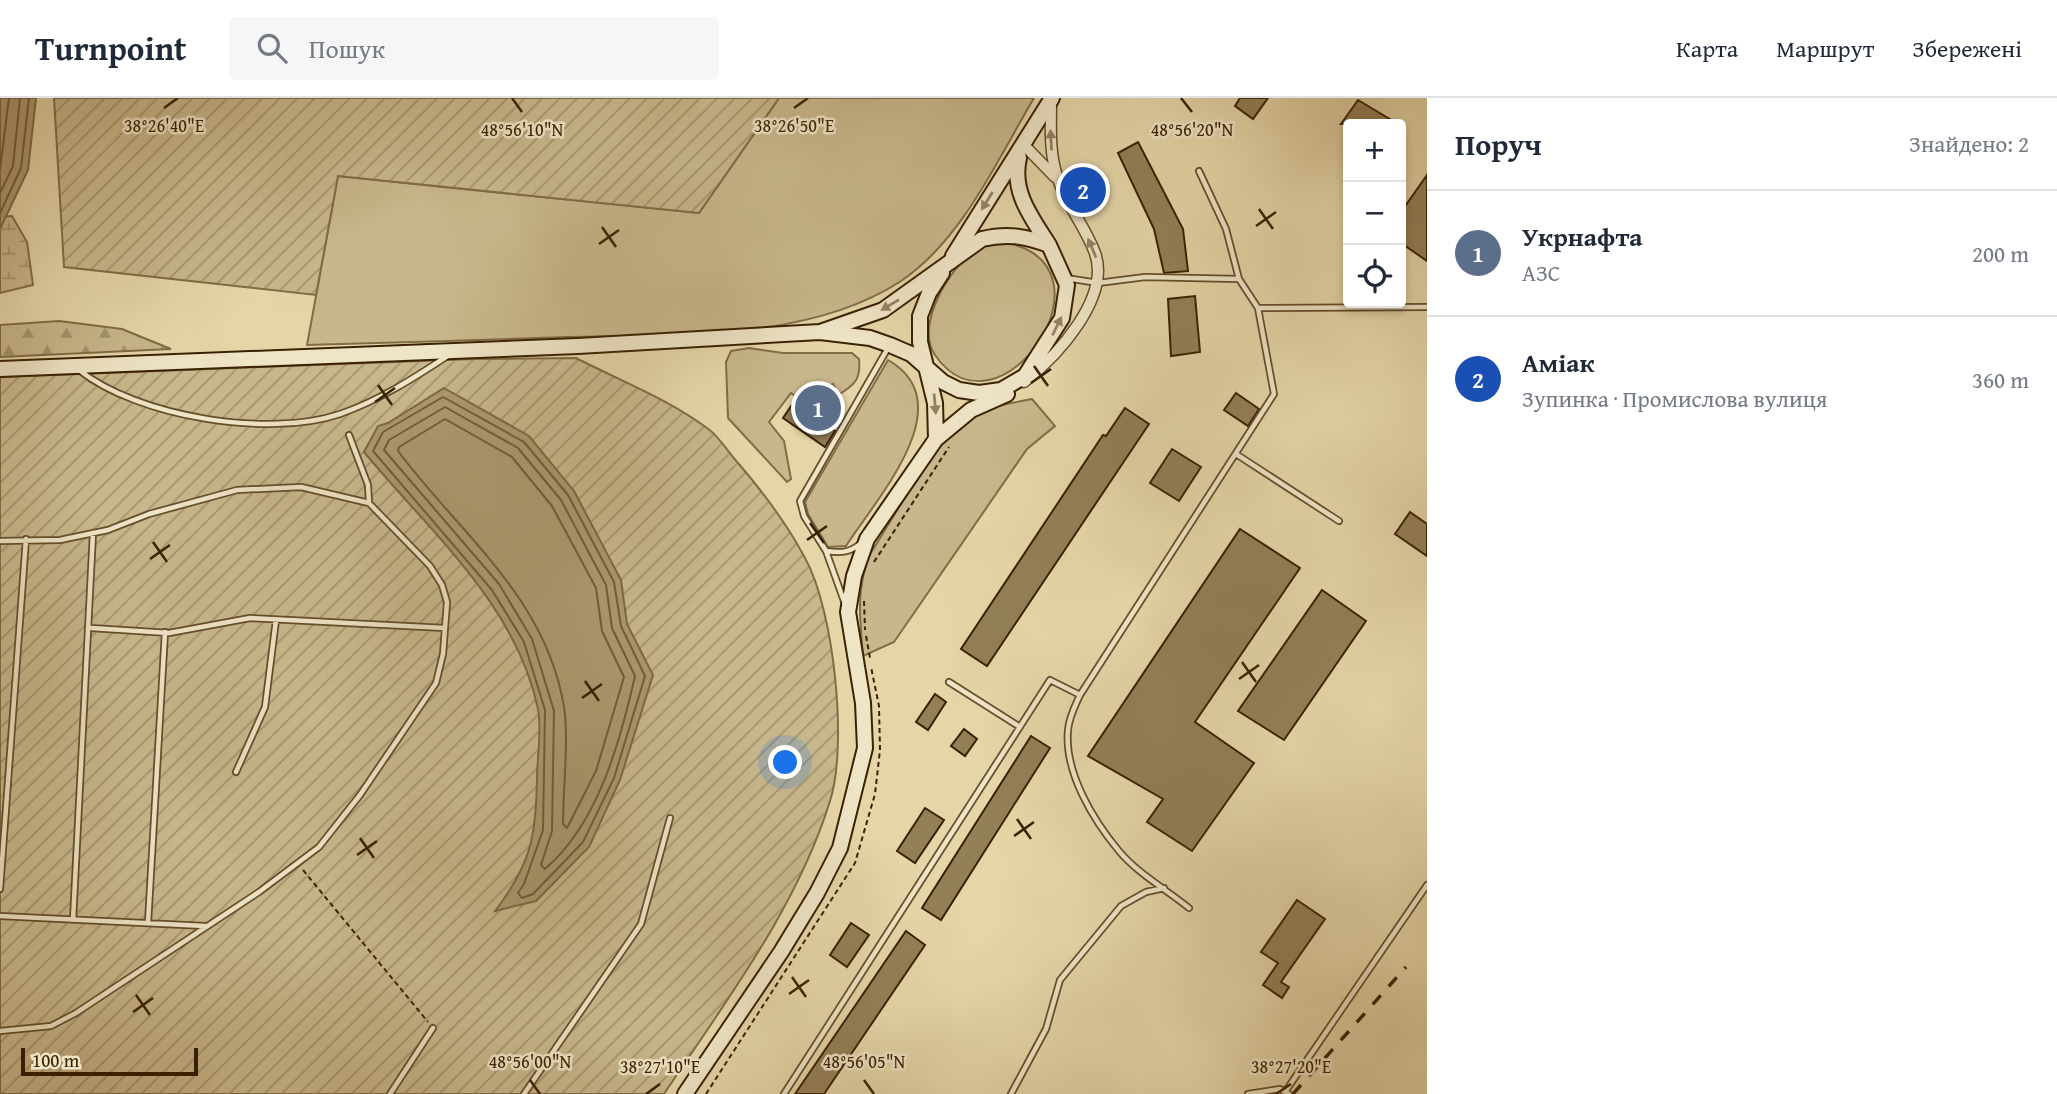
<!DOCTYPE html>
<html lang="uk">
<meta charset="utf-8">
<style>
body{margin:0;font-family:"Gentium Book Plus",serif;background:#f6f6f7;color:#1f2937}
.controls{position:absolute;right:21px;top:21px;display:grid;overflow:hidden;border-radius:7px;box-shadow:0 4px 10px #0003}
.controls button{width:63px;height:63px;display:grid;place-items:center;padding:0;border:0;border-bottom:2px solid #e0e1e3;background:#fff;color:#1f2937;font:35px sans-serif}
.scale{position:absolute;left:21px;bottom:18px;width:177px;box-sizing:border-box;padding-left:7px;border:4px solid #3a2101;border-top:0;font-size:19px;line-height:24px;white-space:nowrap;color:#3a2101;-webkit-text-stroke:5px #eee4c6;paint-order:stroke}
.you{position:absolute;left:786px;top:665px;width:24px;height:24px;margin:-18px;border:5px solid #fff;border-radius:50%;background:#1a73e8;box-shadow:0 0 0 10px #1a73e833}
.badge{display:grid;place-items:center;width:46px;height:46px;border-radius:50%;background:#d93025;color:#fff;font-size:23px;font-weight:700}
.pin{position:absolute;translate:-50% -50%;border:4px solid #fff;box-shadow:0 2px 7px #0006}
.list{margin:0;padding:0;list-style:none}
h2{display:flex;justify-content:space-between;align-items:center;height:91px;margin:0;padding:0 28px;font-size:30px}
h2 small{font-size:23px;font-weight:400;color:#747a83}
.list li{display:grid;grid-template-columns:46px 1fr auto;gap:21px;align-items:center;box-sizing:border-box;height:126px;padding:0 28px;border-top:2px solid #e0e1e3}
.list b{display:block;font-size:26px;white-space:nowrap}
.list p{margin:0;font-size:23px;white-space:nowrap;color:#747a83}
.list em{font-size:23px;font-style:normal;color:#747a83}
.icon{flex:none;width:38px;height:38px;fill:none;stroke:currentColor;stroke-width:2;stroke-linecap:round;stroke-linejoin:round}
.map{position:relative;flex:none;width:1427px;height:996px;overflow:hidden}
header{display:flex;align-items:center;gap:42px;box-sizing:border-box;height:98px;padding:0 35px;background:#fff;border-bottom:2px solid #e0e1e3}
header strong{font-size:33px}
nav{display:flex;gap:38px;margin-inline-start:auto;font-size:24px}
.search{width:490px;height:63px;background:#f6f6f7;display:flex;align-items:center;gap:18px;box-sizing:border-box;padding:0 24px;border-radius:7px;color:#747a83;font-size:26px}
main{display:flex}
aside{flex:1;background:#fff}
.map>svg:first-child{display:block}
.grass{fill:#c8b78c;stroke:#816c46;stroke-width:2}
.forest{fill:url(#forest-firs);stroke:#816c46;stroke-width:2}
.wetland{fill:url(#wetland-marsh);stroke:#816c46;stroke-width:2}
.garden{fill:url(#garden-furrows);stroke:#816c46;stroke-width:2}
.water{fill:#ab986f;stroke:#7e6843;stroke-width:2}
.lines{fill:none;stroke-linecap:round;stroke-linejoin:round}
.shore{stroke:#725c38;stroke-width:2}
.building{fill:#937f58;stroke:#3a2101;stroke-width:2}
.lane-casing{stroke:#654e2b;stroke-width:8}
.street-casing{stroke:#654e2b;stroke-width:13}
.secondary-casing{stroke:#3a2101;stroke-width:18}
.path{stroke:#3a2101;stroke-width:2;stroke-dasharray:5 3.5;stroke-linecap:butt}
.lane{stroke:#eee4c6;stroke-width:4.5}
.street{stroke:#eee4c6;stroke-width:10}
.secondary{stroke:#eee4c6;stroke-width:14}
.rail{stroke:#3a2101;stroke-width:3.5;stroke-dasharray:12 12;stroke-linecap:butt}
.oneway{fill:#948264}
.ticks{fill:none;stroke:#3a2101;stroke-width:2.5}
.ticks-label{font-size:18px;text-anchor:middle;fill:#3a2101;stroke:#eee4c6;stroke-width:5;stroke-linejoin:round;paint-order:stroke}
</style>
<header>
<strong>Turnpoint</strong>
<div class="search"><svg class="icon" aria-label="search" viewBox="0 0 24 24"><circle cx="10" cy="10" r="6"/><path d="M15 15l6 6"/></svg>Пошук</div>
<nav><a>Карта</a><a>Маршрут</a><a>Збережені</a></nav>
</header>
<main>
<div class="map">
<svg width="1427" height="996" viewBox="0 0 1427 996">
<defs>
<pattern id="forest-firs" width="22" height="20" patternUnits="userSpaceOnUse" patternTransform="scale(1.75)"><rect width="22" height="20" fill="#c8b78c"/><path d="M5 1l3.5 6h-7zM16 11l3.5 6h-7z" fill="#a39470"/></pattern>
<pattern id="wetland-marsh" width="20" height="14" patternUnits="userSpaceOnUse" patternTransform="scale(1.75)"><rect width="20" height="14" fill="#c8b78c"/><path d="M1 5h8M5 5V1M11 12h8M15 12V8" fill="none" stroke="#a39470"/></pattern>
<pattern id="garden-furrows" width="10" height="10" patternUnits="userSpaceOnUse" patternTransform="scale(1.75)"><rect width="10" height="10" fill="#c8b78c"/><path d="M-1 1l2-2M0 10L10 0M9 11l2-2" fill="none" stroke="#a39470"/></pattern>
</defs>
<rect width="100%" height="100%" fill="#e5d6a8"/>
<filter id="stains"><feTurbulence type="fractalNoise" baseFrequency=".00286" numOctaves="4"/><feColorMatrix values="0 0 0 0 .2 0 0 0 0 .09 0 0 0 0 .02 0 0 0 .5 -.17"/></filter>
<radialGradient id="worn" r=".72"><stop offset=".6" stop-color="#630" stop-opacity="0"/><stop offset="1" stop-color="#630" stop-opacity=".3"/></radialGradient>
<!-- grass -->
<path class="grass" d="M779,0h255c-37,62 -71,141 -133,183 -93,61 -228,53 -335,56 -86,3 -173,6 -259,8l31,-169 361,37z
M1003,144c123,22 -4,206 -68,113 -21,-30 16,-90 42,-106 7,-5 17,-6 26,-7z
M749,250l34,5h69l7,6c2,20 -4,26 -21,36l-5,-11 -23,13 1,6 -3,2 -17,-12 -22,29 15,19 7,38 -4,3 -59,-64 -2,-56 5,-11z
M888,262c76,43 -12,139 -42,186l-18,1 -20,-33 -3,-12z
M1032,301l23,27 -28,23 -133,193 -31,14c-3,-36 -7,-65 6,-100 19,-30 74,-126 101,-141 18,-9 43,-12 62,-16z"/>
<!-- forest -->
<path class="forest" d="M59,223l63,8 49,20 -171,8v-32z"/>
<!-- wetland -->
<path class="wetland" d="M12,118l15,26 6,43 -33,8v-76z"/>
<!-- garden -->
<path class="garden" d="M54,0h725l-80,115 -361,-37 -22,119 -252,-28z
M576,260c43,22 92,41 131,70 12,8 21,24 31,35 25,29 49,61 67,95 29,52 43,187 25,243 -33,107 -105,201 -166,293h-664v-717l474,-18z"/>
<!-- water -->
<path class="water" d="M0,0h36l-8,72 -28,59z
M444,290l85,48 45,55 47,89 6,44 26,51 -33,105 -31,67 -53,54 -41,10c36,-47 41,-74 42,-132 0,-22 5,-48 1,-70 -22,-105 -108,-177 -174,-257l14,-26 10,-3z"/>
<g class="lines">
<!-- shore -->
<path class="shore" d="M0,71l9,-71
M0,95l13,-27 7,-68
M0,115l21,-45 8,-70
M443,299l81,45 44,53 46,87 7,44 24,50 -31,102 -31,64 -50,52 -11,4 -4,-5 6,-9 19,-54 2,-120 -21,-68 -32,-52 -119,-139 10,-19z
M445,309l73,41 43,52 45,85 6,43 23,48c-15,66 -37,148 -90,193l-4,-4 11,-34 2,-120 -22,-72 -33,-55 -115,-134 5,-10z
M445,321l67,38 40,49 44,82 6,43 22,46 -28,94 -29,57 -4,-4c0,-34 6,-84 1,-117 -18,-110 -104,-173 -166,-256l1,-4z"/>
</g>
<!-- building -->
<path class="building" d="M1240,0h28l-15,21 -18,-13z
M1358,2l40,24h-57z
M1138,44l45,87 5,42 -24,2 -10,-44 -36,-76z
M1427,77v86l-26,-18v-31z
M1195,198l5,56 -29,4 -3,-57z
M1236,295l23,16 -11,17 -24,-16z
M794,304l41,29 -10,16 -42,-29z
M1125,310l24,16 -162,242 -26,-17 142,-214 3,1z
M1172,351l29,18 -22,34 -29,-18z
M1410,414l17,12v32l-32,-22z
M1240,431l60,39 -105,154 59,41 -62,88 -45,-29 16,-23 -75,-43z
M1322,492l44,31 -82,119 -46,-29z
M935,596l11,8 -18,28 -12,-8z
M964,631l13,10 -12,17 -14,-10z
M1031,638l19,12 -109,172 -19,-12z
M925,710l19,12 -29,43 -18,-12z
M1297,802l28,19 -44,63 8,5 -7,11 -19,-13 15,-22 -17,-11z
M851,825l18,12 -22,32 -17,-12z
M906,833l19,14 -101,149h-29z"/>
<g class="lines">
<!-- lane casing -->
<g class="lane-casing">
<path id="lane" d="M1199,73l27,58 13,50
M1066,180l32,5 47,-6 94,2 19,29 169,-1
M79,272c59,47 190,68 261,44 40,-14 74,-36 109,-59
M349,337l19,50 1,18
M1236,356l103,67
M0,443l60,-1 48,-10 41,-16 88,-24 64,-3 68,16 61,63 12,19 5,17 -4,52 -7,29 -76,112 -41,52 -60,45 -183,121 -25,13 -51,5
M826,453c14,2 23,2 34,-7
M845,506l-19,-53 -22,-35 -4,-15 88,-153
M91,530l78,5 81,-15 195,10
M949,584l71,45
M1080,597c-5,11 -11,22 -12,35 -4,42 25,90 51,121 18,22 48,39 70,57
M236,674l29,-65 11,-87
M0,791l26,-350
M0,818l205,10
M73,822l20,-387
M148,825l17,-291
M390,996l43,-66
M524,996l117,-170 29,-106
M784,996l266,-414 30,15 194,-301 -16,-86
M1011,996l35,-65 14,-49 61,-74 25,-14 18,-4
M1248,996l32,-5 5,3
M1289,996l-4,-2 142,-207"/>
</g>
<!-- street casing -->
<g class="street-casing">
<path id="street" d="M1023,46l32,33
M1024,284c33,-26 87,-84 71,-129 -10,-27 -30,-50 -38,-77 -8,-25 -6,-50 -6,-75"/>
</g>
<!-- secondary casing -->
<g class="secondary-casing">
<path id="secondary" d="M1019,60c-8,34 13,60 30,87
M953,158l99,-158
M0,271l578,-23 242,-14 50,6 20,7 21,9 32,28 16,8 20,3 22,-3 24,-14 37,-58 5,-33 -18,-40c-24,-9 -42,-12 -67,-6l-99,71 -63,22
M936,341l-1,-36 -15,-61v-26l9,-23 13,-20
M685,996l96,-142 36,-59 23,-45 25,-100 -2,-45 -15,-91 6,-36 13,-37 69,-100 35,-29 36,-16"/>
</g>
<!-- path -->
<path class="path" d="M874,464l75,-115
M864,503l1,29
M866,538l4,22
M303,772l125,152
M706,996l149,-231 20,-69 5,-44 -1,-44 -8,-39"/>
<!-- lane -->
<use href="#lane" class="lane"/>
<!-- street -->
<use href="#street" class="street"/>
<!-- secondary -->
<use href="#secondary" class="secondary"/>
<!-- rail -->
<path class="rail" d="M1293,996l113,-127"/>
</g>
<!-- one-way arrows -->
<defs><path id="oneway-solid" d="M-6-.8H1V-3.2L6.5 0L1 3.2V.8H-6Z" transform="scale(1.75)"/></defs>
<g class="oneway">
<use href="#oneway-solid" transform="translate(1051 42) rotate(-93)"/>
<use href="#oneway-solid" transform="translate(987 103) rotate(122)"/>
<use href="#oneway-solid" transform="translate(1092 150) rotate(-113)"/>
<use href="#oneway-solid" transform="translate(890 207) rotate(149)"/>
<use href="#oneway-solid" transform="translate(1057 228) rotate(-64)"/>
<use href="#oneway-solid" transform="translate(935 306) rotate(85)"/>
</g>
<!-- ticks -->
<path class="ticks" d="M512,0l10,14M1181,0l11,14M164,10l14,-10M794,10l14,-10M1259,111l14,20M1256,128l20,-14M602,129l14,20M599,146l20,-14M1034,268l14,20M1031,285l20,-14M378,287l14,20M375,304l20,-14M810,425l14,20M807,442l20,-14M153,444l14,20M150,461l20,-14M1242,564l14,20M1239,581l20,-14M585,583l14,20M582,600l20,-14M1017,721l14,20M1014,738l20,-14M360,740l14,20M357,757l20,-14M792,879l14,20M789,896l20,-14M136,897l14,20M133,914l20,-14M530,982l10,14M864,982l10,14M646,996l14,-10M1276,996l15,-10"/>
<g class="ticks-label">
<text x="164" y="34">38°26'40"E</text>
<text x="794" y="34">38°26'50"E</text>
<text x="522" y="38">48°56'10"N</text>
<text x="1192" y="38">48°56'20"N</text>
<text x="530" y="970">48°56'00"N</text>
<text x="864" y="970">48°56'05"N</text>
<text x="660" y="975">38°27'10"E</text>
<text x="1291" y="975">38°27'20"E</text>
</g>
<rect width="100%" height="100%" filter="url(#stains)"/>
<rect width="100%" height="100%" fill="url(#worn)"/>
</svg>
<div class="controls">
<button>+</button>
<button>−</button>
<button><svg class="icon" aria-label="locate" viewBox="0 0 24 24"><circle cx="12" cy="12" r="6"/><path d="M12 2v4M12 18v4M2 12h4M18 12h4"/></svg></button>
</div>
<div class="scale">100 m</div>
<div class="you"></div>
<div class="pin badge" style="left:818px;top:310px;background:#5c6f8a">1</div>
<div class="pin badge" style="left:1083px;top:92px;background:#1a4fb4">2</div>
</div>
<aside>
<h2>Поруч<small>Знайдено: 2</small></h2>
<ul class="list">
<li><span class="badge" style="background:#5c6f8a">1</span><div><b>Укрнафта</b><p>АЗС</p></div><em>200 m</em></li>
<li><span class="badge" style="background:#1a4fb4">2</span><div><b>Аміак</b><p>Зупинка · Промислова вулиця</p></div><em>360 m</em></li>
</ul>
</aside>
</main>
